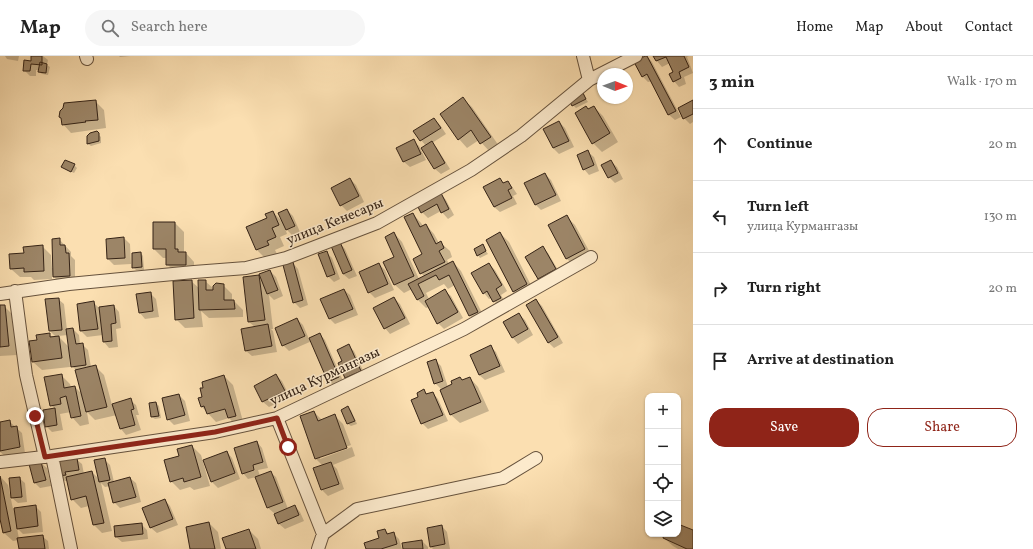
<!DOCTYPE html>
<meta charset="utf-8">
<style>
body{margin:0;font-family:Vollkorn,serif;background:#f6f6f6;color:#222}
.controls{position:absolute;right:12px;bottom:12px;display:grid;overflow:hidden;border-radius:8px;box-shadow:0 1px 3px #0004}
.controls button{width:36px;height:36px;display:grid;place-items:center;padding:0;border:0;border-bottom:1px solid #e0e0e0;background:#fff;color:#222;font:20px sans-serif}
.compass{position:absolute;left:597px;top:12px;width:36px;height:36px;border-radius:50%;background:#fff;box-shadow:0 1px 3px #0004;rotate:91deg}
.stop{position:absolute;width:12px;height:12px;margin:-9px;border:3px solid #8f2418;border-radius:50%;background:#fff}
.stop.end{background:#8f2418;border-color:#fff;box-shadow:0 1px 4px #0008}
.list{margin:0;padding:0;list-style:none}
h2{display:flex;justify-content:space-between;align-items:center;height:52px;margin:0;padding:0 16px;font-size:17px}
h2 small{font-size:13px;font-weight:400;color:#767676}
.list li{display:grid;grid-template-columns:26px 1fr auto;gap:12px;align-items:center;box-sizing:border-box;height:72px;padding:0 16px;border-top:1px solid #e0e0e0}
.list b{display:block;font-size:15px;white-space:nowrap}
.list p{margin:0;font-size:13px;white-space:nowrap;color:#767676}
.list em{font-size:13px;font-style:normal;color:#767676}
.actions{display:flex;gap:8px;padding:12px 16px}
.actions a{flex:1;padding:9px 0;border:1px solid #8f2418;border-radius:16px;text-align:center;font-size:14px;color:#8f2418}
.actions .main{background:#8f2418;color:#fff}
.icon{flex:none;width:22px;height:22px;fill:none;stroke:currentColor;stroke-width:2;stroke-linecap:round;stroke-linejoin:round}
.map{position:relative;flex:none;width:693px;height:493px;overflow:hidden}
header{display:flex;align-items:center;gap:24px;box-sizing:border-box;height:56px;padding:0 20px;background:#fff;border-bottom:1px solid #e0e0e0}
header strong{font-size:19px}
nav{display:flex;gap:22px;margin-inline-start:auto;font-size:14px}
.search{width:280px;height:36px;background:#f6f6f6;display:flex;align-items:center;gap:10px;box-sizing:border-box;padding:0 14px;border-radius:22px;color:#767676;font-size:15px}
main{display:flex}
aside{flex:1;background:#fff}
.map>svg:first-child{display:block}
.shadow{fill:#0003;fill-rule:evenodd}
.building{fill:#9c8567;stroke:#352316}
.lines{fill:none;stroke-linecap:round;stroke-linejoin:round}
.minor-casing{stroke:#66523d;stroke-width:14}
.minor{stroke:#fceacc;stroke-width:12}
.route{stroke:#8f2418;stroke-width:5}
.labels{text-anchor:middle;dominant-baseline:central;stroke-width:3;stroke-linejoin:round;paint-order:stroke}
.street-label{font-size:14px;fill:#352316;stroke:#fceacc}
</style>
<header>
<strong>Map</strong>
<div class="search"><svg class="icon" aria-label="search" viewBox="0 0 24 24"><circle cx="10" cy="10" r="6"/><path d="M15 15l6 6"/></svg>Search here</div>
<nav><a>Home</a><a>Map</a><a>About</a><a>Contact</a></nav>
</header>
<main>
<div class="map">
<svg width="693" height="493" viewBox="0 0 693 493">
<rect width="100%" height="100%" fill="#fbdfb1"/>
<filter id="stains"><feTurbulence type="fractalNoise" baseFrequency=".005" numOctaves="4"/><feColorMatrix values="0 0 0 0 .2 0 0 0 0 .09 0 0 0 0 .02 0 0 0 .5 -.17"/></filter>
<radialGradient id="worn" r=".72"><stop offset=".6" stop-color="#630" stop-opacity="0"/><stop offset="1" stop-color="#630" stop-opacity=".3"/></radialGradient>
<!-- shadow -->
<path class="shadow" d="M5,0h14l-1,5 -11,-2z
M32,0h11l5,4 -1,5 3,2 -2,8 -6,-1 -3,-2v-2h-3v6h-6l-6,-6 8,-8z
M119,0h11l-10,1z
M647,0l5,6 29,55 -6,3 -6,-5 -17,-34 -4,1 -6,-6z
M654,0h35l-2,1 6,16 -9,4 2,7 -7,3 -5,-6 1,-8 -5,-10 -8,4 -5,-6z
M582,36l6,10 -12,6 -3,-3z
M463,43l9,8 27,39 -9,6 -11,-12 -12,8 -8,-9z
M95,45l9,9 2,18 -35,5 -8,-9z
M693,45v21l-3,2 -6,-6z
M594,51l9,9 15,26 -16,10 -9,-9 -4,-33z
M434,63l6,6 6,9 -14,9 5,5 13,21 -9,5 -6,-5 -13,-21 4,-2 -5,-6z
M559,66l6,6 9,19 -15,7 -6,-6 -8,-19z
M96,76l5,5v6l-10,3 -3,-2v-8z
M413,85l6,5 7,14 -16,7 -6,-5 -7,-13z
M588,96l6,5 5,14 -10,4 -5,-6z
M611,105l6,6 6,12 -8,4 -6,-6z
M74,109l3,3 -3,5 -12,-6z
M545,118l6,6 10,21 -20,9 -5,-5z
M350,123l6,6 8,17 -17,9 -6,-6z
M500,124l5,4 3,-2 5,6 4,6 -4,2 4,8 -17,8 -6,-5z
M441,138l5,6 8,15 -6,4 -7,-8 -13,7 -6,-6z
M287,154l6,6 7,16 -7,4 -8,-8 2,6 -7,3 4,9 -9,4 2,4 -11,5 -9,-9 -10,-23 21,-9 5,-6 10,10z
M413,158l8,9 2,3 3,-1 8,9 5,9h2l9,8 2,6 -5,3 2,4 4,-2 8,9 25,50 -7,3 -9,-8 -15,-31 -7,4 -4,-5 -18,9 3,6 16,-8 6,5 12,22 -19,11 -6,-6 -9,-16 -3,1 -8,-8 -6,-11 -8,4 -9,-8 -10,-22 10,-5 -1,-25 8,9 17,37 6,-2 -4,-4 3,-18z
M566,160l9,9 18,33 -17,9 -9,-8 -18,-33z
M175,167l9,9v21h2l8,9v11h-18l-9,-9v-6h-4l-9,-9z
M500,177l9,9 26,51 -13,7 -8,-9z
M124,182l6,6 1,20 -17,1 -6,-6 -1,-20z
M59,183l12,13v4l4,4v22h-16l-7,-7v4l-18,1 -3,-3h-11l-9,-8 14,-15 17,-8 9,9 1,13h1z
M340,187l5,6 12,27 -8,3 -6,-5z
M482,189l6,9 -8,4 -2,-3z
M542,192l6,5 13,22 -17,10 -6,-6 -12,-22z
M326,196l6,6 8,21 -6,3 -6,-6z
M141,197l2,3 1,14h-8l-3,-3z
M293,207l5,6 10,36 -8,3 -6,-6z
M379,208l6,6 9,20 -19,8 -6,-6z
M489,208l6,6 12,21 -6,4 5,9 -6,3 -9,-9 -2,1 -5,-6z
M270,215l6,6 7,19 -9,4 -5,-5 4,34h-2l2,2 4,21 -25,4 -6,-5 9,-24 -6,-5 10,-46 4,4z
M191,225l9,8 5,-8 9,8 9,-4 9,9v7h2l9,9v7l-34,1 -8,-7 2,16 -18,1 -9,-9z
M344,234l6,5 8,20 -23,9 -6,-6z
M150,237l6,6 3,18 -14,2 -5,-6z
M394,242l6,6 10,20 -20,10 -5,-6z
M58,243l6,5 3,26 6,-1 6,6 1,9h2l6,6 3,17 4,-1 9,9 8,30 18,-5 6,5 3,10h-3l5,15 -15,5 -5,-6 -4,-14 -22,5 -8,-8 2,12 -9,2 -8,-9 -1,-5 -11,2 3,16 -11,2 -6,-6 9,-17 -4,-4 10,-30 9,9 1,4 4,-1 7,7 -6,-24 -4,-4 -2,-13h-1l1,14 -28,3 -9,-8 5,-22 12,-5 3,3 3,-1 -6,-6zM68,279l2,13 -12,-12z
M536,244l6,6 21,37 -9,5 -6,-6z
M94,247l5,5 15,-2 5,6 2,16 -5,1 2,18 -9,1 -5,-6 -1,-7 -16,2 -6,-6 -3,-26z
M0,250h4l9,9 4,40 -17,1z
M519,258l6,6 8,15 -15,9 -5,-6 -9,-15z
M297,263l6,6 6,14 11,-5 5,6 19,43 -9,4 -6,-6 -17,-40 -23,10 -6,-6z
M348,289l6,6 12,26 -14,7 -6,-6 -6,-14 3,-2z
M491,291l5,5 9,20 -20,8 -6,-5z
M435,304l6,6 7,21 22,-9 8,9 11,24 -29,12 -9,-8 -10,-24 1,-1 -7,-7z
M276,319l6,6 8,16 -21,10 -6,-5 -8,-16z
M224,320l9,9 11,40 -7,2 -8,-9 -13,4 -14,-15 2,-19z
M424,335l4,4 5,-2 5,6 10,22 -20,8 -6,-6 -2,-26z
M179,339l6,6 5,20 -16,4 -6,-6z
M156,347l3,3 2,12 -6,1 -3,-2z
M348,352l3,2 6,14 -6,2 -3,-2 -6,-14z
M314,356l8,8 13,-4 8,8 8,21 -31,12v2l32,-12 3,9 -22,9 4,4 7,20 -16,7 -6,-6 -8,-21 9,-3 -7,-7 -15,-42z
M9,365l13,12 3,20 -20,3 -5,-4v-29z
M257,386l5,6 6,20 -10,2 2,6 10,-4 6,5 12,32 7,-3 5,6 4,9 -19,8 -6,-5 -5,-11 -6,-5 -12,-31 -8,2 -5,-6z
M192,390l9,9 9,31 -16,4 -4,-3 -10,3 -9,-9 9,-24z
M227,396l5,6 8,21 -22,9 -6,-6 -8,-21z
M76,403l6,5 2,10 8,-2 7,7 5,-20 6,6 4,17 16,-4 6,5 5,19 -21,6 -6,-6 -4,-16 -5,1 -4,-4 11,48 -10,2 -8,-8 -5,-19 -8,2 -9,-9 -4,-18h-3l-6,-5z
M41,407l6,5 4,18 -11,2 -5,-5z
M0,420l8,9 5,24 22,-3 6,6 2,20 -20,2 -6,-6 2,11 23,-3 6,5 1,8h-29l-1,-9 -6,1 -9,-8 -4,-20z
M19,422l6,5 2,19 -9,1 -6,-5z
M165,444l5,6 8,19 -21,8 -6,-5z
M209,467l9,9 3,17h-30z
M141,468l6,6 1,9 -26,3 -6,-5z
M678,469l15,6v18h-15l-5,-3 -9,-8 2,-4h12z
M442,470l5,6 3,17h-17l-2,-2z
M249,474l9,9 3,10h-34z
M385,474l4,4 4,-1 6,6 3,10h-35l14,-10z
M422,485l6,6v2h-24z"/>
<!-- building -->
<path class="building" d="M31,0h11v9l-11,-1 -1,7h-7l1,-11 7,1z
M645,0h2l29,55 -8,4 -21,-41 -5,3 -8,-15z
M653,0h31l5,11 -10,5 2,6 -8,4 -4,-8 4,-2 -7,-15 -10,4z
M40,6l7,2 -1,9 -8,-1z
M582,35l4,8 -14,7 -4,-8z
M463,41l28,40 -11,7 -9,-14 -13,10 -18,-26z
M96,44l2,20 -13,1 1,1 -24,3 -1,-7 -2,-1 1,-6 3,-3 1,-5z
M693,44v14l-10,5 -5,-11z
M586,50l2,3 6,-3 16,27 -18,11 -17,-31z
M434,62l7,10 -21,13 -7,-10z
M559,65l10,20 -16,7 -10,-19z
M97,75l2,2v8l-12,3v-8l3,-3z
M414,83l7,15 -18,8 -7,-14z
M432,85l13,22 -11,6 -13,-21z
M588,94l6,15 -11,5 -6,-15z
M65,104l10,4 -4,8 -10,-5z
M611,104l7,13 -10,5 -7,-13z
M545,117l11,22 -21,10 -11,-22z
M350,122l9,18 -19,10 -9,-18z
M500,122l3,5 5,-2 4,7 -4,2 4,8 -18,9 -11,-20z
M441,137l8,16 -8,4 -4,-9 -16,9 -4,-8z
M287,153l8,17 -9,4 -8,-17z
M273,155l6,14 -7,3 4,9 -9,4 2,4 -13,5 -10,-23 21,-9 -2,-4z
M413,157l7,14 6,-3 10,20 5,-3 3,7 -5,3 6,11 -25,12 -7,-15 9,-5 -18,-37z
M567,159l18,34 -19,10 -18,-34z
M153,166h22v27h3v3h8v13h-20v-16h-13z
M394,176l20,44 -20,9 -11,-23 11,-5 -9,-20z
M500,176l27,52 -14,8 -27,-52z
M124,181l1,21 -18,1 -1,-20z
M60,182v7h5l1,8h3l1,23 -17,1 -1,-38z
M340,186l12,28 -9,4 -12,-28z
M483,188l3,7 -9,5 -3,-7z
M43,189l1,26 -20,1v-4l-14,1 -1,-15 15,-1 -1,-6z
M543,190l13,23 -18,10 -13,-22z
M327,195l8,23 -8,3 -9,-23z
M141,196l1,15 -10,1v-15z
M453,205l25,51 -9,4 -20,-41 -10,5 -3,-5 -18,9 6,12 -7,4 -9,-16z
M293,206l10,38 -10,3 -10,-38z
M379,207l9,21 -20,9 -9,-21z
M489,207l13,22 -6,4 5,9 -8,4 -6,-11 -4,3 -12,-21z
M270,214l8,20 -11,4 -8,-20z
M259,219l6,45 -17,2 -5,-45z
M192,224l2,38 -19,2 -2,-39z
M198,224h8v10h7v-4l3,-3 8,1v16h10l1,9 -36,1z
M344,233l9,20 -24,10 -9,-20z
M445,233l13,23 -21,12 -12,-23z
M151,236l2,19 -14,2 -3,-19z
M394,241l11,21 -21,11 -11,-21z
M59,242l3,32 -13,1 -4,-32z
M536,243l22,38 -10,6 -22,-38z
M94,245l4,28 -18,2 -3,-27z
M0,249h5l4,41 -9,1z
M114,249l2,18 -5,1 1,17 -9,1 -4,-35z
M519,257l9,16 -16,9 -9,-16z
M297,262l8,18 -23,10 -7,-18z
M268,268l4,22 -27,5 -4,-22z
M73,272l3,16 7,-1 3,22 -15,2 -5,-38z
M50,277v4l9,-1 3,22 -30,4 -3,-21 8,-1 -1,-5z
M320,277l19,44 -11,5 -19,-44z
M349,288l12,27 -16,7 -7,-15 4,-2 -5,-11z
M491,289l9,21 -21,9 -9,-20z
M436,303l7,22 -9,3 -7,-22z
M96,309l11,42 -21,5 -11,-42z
M62,318l2,14 11,-2 6,30 -10,2 -5,-22 -6,2 1,6 -11,2 -6,-29z
M276,318l9,17 -23,11 -8,-16z
M224,319l12,41 -8,2 -3,-9 -18,5 -3,-8 -3,1 -3,-9 4,-1 -2,-9h3l-1,-6z
M460,321l2,3 8,-3 11,25 -31,13 -10,-25 12,-6 -1,-3z
M424,333l2,5 7,-2 10,23 -22,9 -10,-24 7,-3 -1,-4z
M179,338l6,21 -18,5 -5,-22z
M131,342l3,11 -3,1 4,15 -15,4 -8,-25z
M156,346l3,14 -8,1 -2,-14z
M348,350l7,15 -8,3 -6,-14z
M55,352l2,17 -12,2 -2,-17z
M314,355l4,10 17,-7 12,34 -32,11 -15,-43z
M10,364l1,7 6,-1 3,21 -20,4v-29z
M257,385l6,21 -10,3 1,5 -12,4 -8,-26z
M192,389l9,32 -17,5 -1,-4 -13,4 -6,-22 15,-4 -2,-7z
M227,395l8,22 -24,9 -8,-22z
M77,402l2,12 -14,2 1,3 -8,1 -2,-15z
M105,402l5,22 -11,2 -5,-22z
M41,406l5,18 -12,3 -5,-19z
M331,406l8,22 -18,6 -8,-22z
M92,415l12,52 -11,2 -7,-29 -15,4 -5,-23z
M271,415l12,31 -16,6 -12,-31z
M0,420l11,55 -8,2 -3,-14z
M20,421l2,20 -11,1 -2,-20z
M130,421l6,20 -23,6 -5,-20z
M165,443l8,20 -23,9 -8,-20z
M36,449l2,21 -21,3 -3,-21z
M295,449l4,10 -21,9 -4,-10z
M209,466l6,27h-25l-4,-22z
M142,467l1,11 -28,3 -1,-11z
M678,468l15,6v19h-6l-24,-11 1,-4h14z
M442,469l3,19 -15,3 -3,-19z
M249,473l7,20h-30l-4,-11z
M385,473l2,5 7,-2 3,12 -16,5h-15l-2,-6 15,-5 -2,-7z
M43,479l2,14h-26l-2,-11z
M422,484l1,9h-20l-1,-6z"/>
<g class="lines">
<!-- minor casing -->
<g class="minor-casing">
<path id="minor" d="M86,0l1,3
M583,0l6,24
M15,235l11,84 19,82
M0,238l69,-10 125,-12 52,-4 40,-10 91,-35 94,-53 50,-34 68,-56 47,-24
M277,362l46,116 -5,15
M52,400l19,93
M0,406l52,-6 163,-24 62,-14 187,-89 127,-72
M323,478l34,-25 146,-31 33,-20"/>
</g>
<!-- minor -->
<use href="#minor" class="minor"/>
</g>
<g class="lines">
<!-- route -->
<path class="route" d="M35,360l10,41 170,-25 62,-14 11,29"/>
</g>
<g class="labels">
<!-- street labels -->
<g class="street-label">
<text transform="translate(335 166) rotate(-22)">улица Кенесары</text>
<text transform="translate(325 321) rotate(-25)">улица Курмангазы</text>
</g>
</g>
<rect width="100%" height="100%" filter="url(#stains)"/>
<rect width="100%" height="100%" fill="url(#worn)"/>
</svg>
<div class="controls">
<button>+</button>
<button>−</button>
<button><svg class="icon" aria-label="locate" viewBox="0 0 24 24"><circle cx="12" cy="12" r="6"/><path d="M12 2v4M12 18v4M2 12h4M18 12h4"/></svg></button>
<button><svg class="icon" aria-label="layers" viewBox="0 0 24 24"><path d="M12 4l9 5-9 5-9-5zM3 14l9 5 9-5"/></svg></button>
</div>
<svg class="compass" viewBox="-18 -18 36 36"><path d="M0-13l5 13h-10z" fill="#e53935"/><path d="M0 13l5-13h-10z" fill="#767676"/></svg>
<div class="stop" style="left:288px;top:391px"></div>
<div class="stop end" style="left:35px;top:360px"></div>
</div>
<aside>
<h2>3 min<small>Walk · 170 m</small></h2>
<ul class="list">
<li><svg class="icon" aria-label="ahead" viewBox="0 0 24 24"><path d="M12 20V5M6 11l6-6 6 6"/></svg><div><b>Continue</b></div><em>20 m</em></li>
<li><svg class="icon" aria-label="left" viewBox="0 0 24 24"><path d="M17 20v-9H6M10 6l-5 5 5 5"/></svg><div><b>Turn left</b><p>улица Курмангазы</p></div><em>130 m</em></li>
<li><svg class="icon" aria-label="right" viewBox="0 0 24 24"><path d="M7 20v-9h11M14 6l5 5-5 5"/></svg><div><b>Turn right</b></div><em>20 m</em></li>
<li><svg class="icon" aria-label="arrive" viewBox="0 0 24 24"><path d="M6 21V4h12l-3 4 3 4H6"/></svg><div><b>Arrive at destination</b></div></li>
</ul>
<div class="actions"><a class="main">Save</a><a>Share</a></div>
</aside>
</main>
